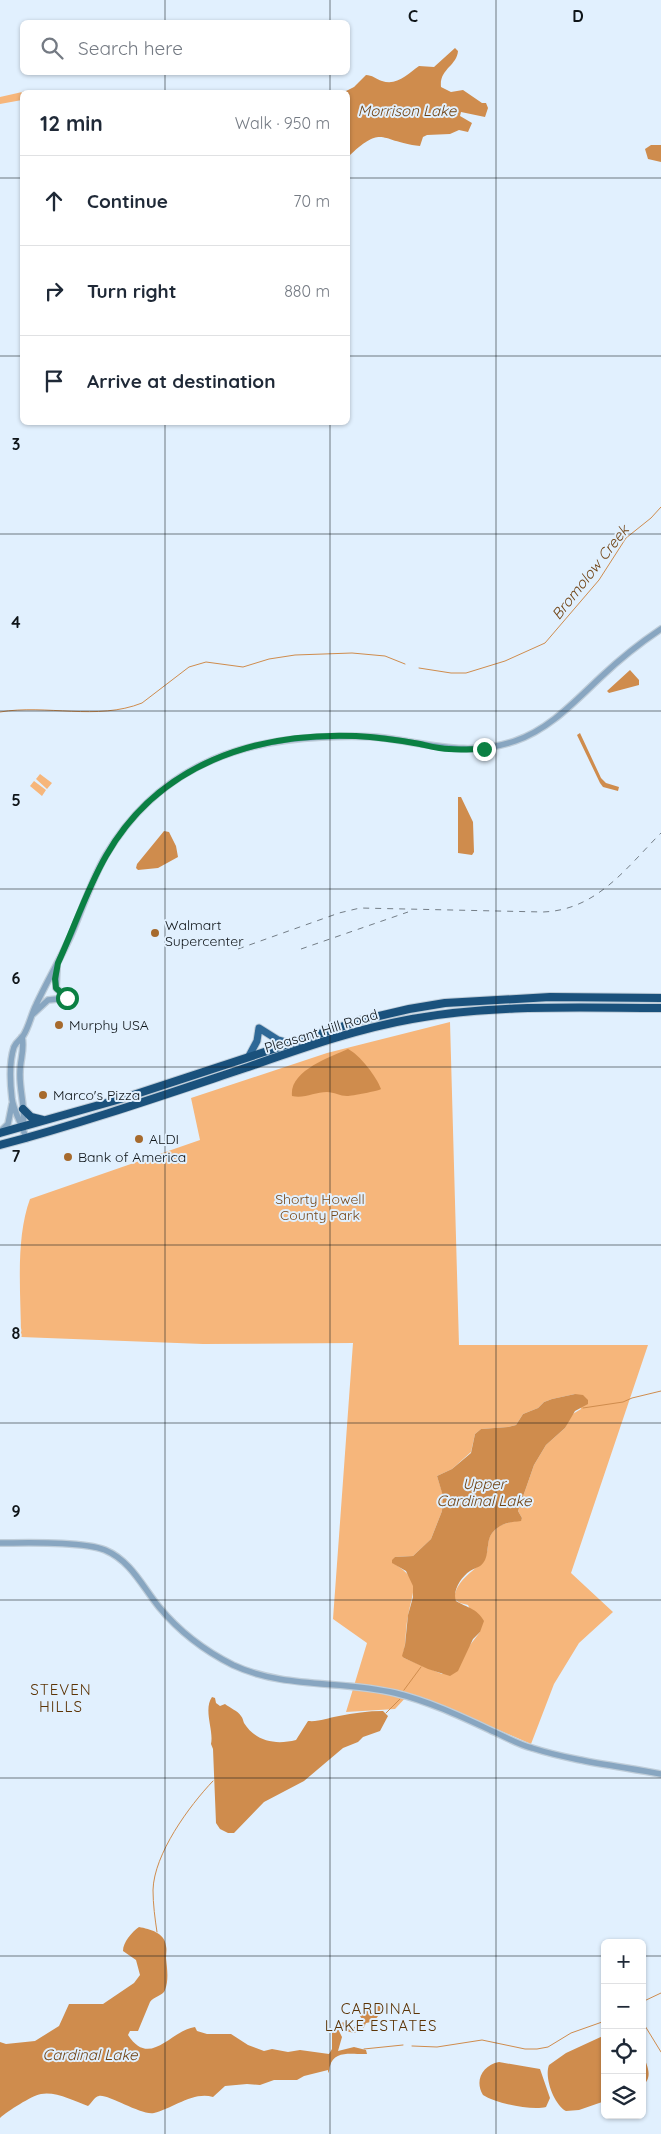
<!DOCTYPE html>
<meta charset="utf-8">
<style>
body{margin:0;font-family:Quicksand,sans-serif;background:#f6f6f7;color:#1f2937}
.controls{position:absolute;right:15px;bottom:15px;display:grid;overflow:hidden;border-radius:8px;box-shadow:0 1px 4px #0004}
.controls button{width:45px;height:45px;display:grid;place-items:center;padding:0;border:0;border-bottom:1px solid #e0e1e3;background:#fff;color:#1f2937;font:25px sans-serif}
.stop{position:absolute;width:15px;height:15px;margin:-11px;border:4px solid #0b8043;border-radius:50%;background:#fff}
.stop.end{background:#0b8043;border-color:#fff;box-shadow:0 1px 5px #0008}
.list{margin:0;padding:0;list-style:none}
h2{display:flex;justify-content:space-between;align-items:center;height:65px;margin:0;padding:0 20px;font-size:21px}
h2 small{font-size:16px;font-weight:400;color:#747a83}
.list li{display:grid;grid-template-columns:32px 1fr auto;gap:15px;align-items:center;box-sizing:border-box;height:90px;padding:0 20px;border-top:1px solid #e0e1e3}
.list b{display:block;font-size:19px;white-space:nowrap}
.list em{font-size:16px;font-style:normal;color:#747a83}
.icon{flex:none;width:28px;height:28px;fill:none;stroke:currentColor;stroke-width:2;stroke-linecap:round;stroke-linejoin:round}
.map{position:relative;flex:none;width:661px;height:2134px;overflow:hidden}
.search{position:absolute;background:#fff;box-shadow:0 1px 4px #0004;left:20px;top:20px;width:330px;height:55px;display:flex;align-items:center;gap:12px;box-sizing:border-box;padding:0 18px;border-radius:8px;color:#747a83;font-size:19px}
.panel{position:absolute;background:#fff;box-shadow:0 1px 4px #0004;left:20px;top:90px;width:330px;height:335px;border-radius:8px}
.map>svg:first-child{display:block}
.green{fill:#f6b67b;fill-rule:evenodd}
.water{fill:#cf8c4d}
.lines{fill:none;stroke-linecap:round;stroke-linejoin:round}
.stream{stroke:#cf8c4d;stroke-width:1}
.minor-casing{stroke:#bfcdd9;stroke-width:8}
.major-casing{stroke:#bfcdd9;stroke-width:9}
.highway-casing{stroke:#bfcdd9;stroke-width:10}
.minor{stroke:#88a6c1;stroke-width:5.5}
.major{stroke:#2e6897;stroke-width:7}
.highway{stroke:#1a517c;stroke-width:8}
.rail{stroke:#747e87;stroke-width:1;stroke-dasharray:6 6;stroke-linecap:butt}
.route{stroke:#0b8043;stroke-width:6}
.grid{fill:none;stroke:#0f1519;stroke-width:1;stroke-opacity:0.55}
.poi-dot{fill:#a66a2d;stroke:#e1f0fe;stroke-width:2}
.labels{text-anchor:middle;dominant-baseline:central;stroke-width:4;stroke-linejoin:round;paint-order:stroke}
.poi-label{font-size:14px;fill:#0f1519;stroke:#e1f0fe;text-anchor:start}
.street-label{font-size:14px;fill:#0f1519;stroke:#e1f0fe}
.park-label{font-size:14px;fill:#77491b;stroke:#e1f0fe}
.water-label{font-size:15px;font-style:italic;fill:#714415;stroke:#e1f0fe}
.neighbourhood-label{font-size:15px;letter-spacing:1px;fill:#5c3406;stroke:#e1f0fe}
.grid-label{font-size:16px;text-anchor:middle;font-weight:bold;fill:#0f1519;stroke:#e1f0fe;stroke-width:4;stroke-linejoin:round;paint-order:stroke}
</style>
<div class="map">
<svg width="661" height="2134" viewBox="0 0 661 2134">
<rect width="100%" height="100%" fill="#e1f0fe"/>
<!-- green -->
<path class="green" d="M31,90h51l7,2h-67v8l-22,4v-7z
M40,774l12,9 -5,6 -11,-10z
M34,781l12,9 -4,6 -12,-10z
M450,1022l9,323h189l-77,228 42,39 -34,31 -25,41 -23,60 -37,-16 -86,-33 -13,14 -49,3 21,-69 -34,-24 20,-276 -150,1 -182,-7c0,-43 -6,-97 9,-138l170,-59 -9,-42 136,-45zM575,1394l6,15 -10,6 -6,13 -19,17 -12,20 -16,46 4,7 -1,2c-9,2 -19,3 -25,9 -12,10 -5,18 -11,28 -10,16 -28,20 -31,42l6,4 8,2 12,27 -10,13 -28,29 -38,-16c-2,-6 1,-8 1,-15 1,-9 1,-18 3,-27 5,-28 14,-35 -15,-53l2,-6 18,-1 18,-17 11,-28 1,-16 -6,-19 15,-7 19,-17 4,-18 6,-5 27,-2 8,-2 7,-11 15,-6 6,-6 8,-3z"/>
<!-- water -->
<path class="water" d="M455,48l3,3c-1,15 -19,18 -17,36l10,5 12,-2 19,13h4l2,5 -3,9 -24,-5 -1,4 12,7 -4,9 -9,-2 -9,4 -23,1 -4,2 -3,9c-41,-4 -36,-23 -72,11v-65h-4l10,-5 12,-12c6,0 10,4 16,6 15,5 26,-7 37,-15l15,1z
M651,145h10v17l-13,-3 -3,-10z
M630,670l9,10v5l-30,8 -2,-2z
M580,733l21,45 5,5 13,4 -1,4 -15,-4 -3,-4 -23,-48z
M458,797h3l12,25 1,30 -2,3 -14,-2z
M164,831l5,1 7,14 2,11 -20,11 -20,2 -2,-2 1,-4z
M348,1049c11,5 29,28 33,40 -3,2 -29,7 -34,7 -7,0 -13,-4 -20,-4 -12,0 -23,7 -35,4 -3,-25 38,-39 56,-47z
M575,1394l8,1 5,5v4l-13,7 -10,17 -19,17 -12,20 -16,46 4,7 -1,3c-9,1 -18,2 -25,8 -11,9 -6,20 -11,31 -4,8 -9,7 -15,11 -9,6 -18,20 -14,30 11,7 21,7 28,20l-4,11 -7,7 -15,32 -8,5 -22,-7 -24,-11 -2,-2 3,-11 3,-30 5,-18v-11l-7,-15 -14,-8v-3l3,-3 18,-1 18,-17 11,-28 1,-15 -6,-20 15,-7 19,-16 4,-19 6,-5 27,-2 8,-2 7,-11 15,-6 6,-6 8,-3z
M212,1697l3,1 1,5 4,3 5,-2c5,4 13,7 16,12 2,2 2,5 3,7 12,19 32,22 52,17l12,-19c11,1 19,-3 31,-5 14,-3 29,-5 44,-5l5,5 -8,15 -17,6 -5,5 -15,6 -39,33 -40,21 -30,31h-6l-8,-4 -4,-6 -3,-74 -2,-5c3,-14 -8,-34 1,-47z
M139,1927c11,2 26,6 27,19 1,4 0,8 0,12 1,10 3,22 -1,32 -2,6 -11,6 -15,12l-12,29h-8l-2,4c22,34 43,-5 67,-8l2,4 10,3h24l17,11 16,6 8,-2 16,3 12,-2 29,4 3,-5v-18l6,-8 9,-1 6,6 10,-7 -3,-5 5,-12 3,8 4,2 8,-11 2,2c-2,9 -5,17 -16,18l-3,6 -9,4 -16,-4 4,8 -4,14 16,-4 12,3 1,4c-12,1 -33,-5 -37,12 -1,2 0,5 -2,7v-3l-24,6 -7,4h-23l-14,5 -13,-1 -22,2 -12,11c-20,-6 -41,12 -59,16 -12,3 -46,-19 -55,-17 -5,1 -7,7 -11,10 -13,-5 -33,-15 -47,-12 -10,2 -33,17 -41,24v-76l6,2 29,-3 24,-15 10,-22h34l31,-21 6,-8 -4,-15 -13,-9c0,-9 9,-19 16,-24z
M605,2035v66l-26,9 -13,1c-12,-7 -22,-33 -17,-46l17,-12z
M642,2053c5,12 12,24 0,33z
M499,2062l41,7 10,29 -4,9c-14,4 -51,-4 -63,-12 -9,-15 0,-30 16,-33z"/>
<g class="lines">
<!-- stream -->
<path class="stream" d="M419,668l32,5h15l39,-12 40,-18 54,-63 27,-42 25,-20 10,-11
M0,712c46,-8 97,9 142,-9l47,-36 17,-5 37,5 26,-8 26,-4 57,-2 33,3 20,8
M583,1408l40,-6 9,-4 29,-7
M404,1690l17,-23
M386,1713l14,-14
M157,1932c-2,-13 -4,-28 -4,-42 1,-36 36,-84 60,-109
M642,2002l19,-9
M642,2021l19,31
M412,2046l25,1 45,-7 43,9h12l11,-2 23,-14 34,-12
M364,2049l39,-4"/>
<!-- minor casing -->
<g class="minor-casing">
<path id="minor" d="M57,968l-1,20 11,10
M33,1014l15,-14 19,-2
M22,1037c3,12 -2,23 -2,35 -1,18 6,37 3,54
M0,1132l8,-8 4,-20
M26,1139c-3,-14 -12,-26 -14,-40 -2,-17 -3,-37 2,-52 2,-5 6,-7 9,-11 6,-9 8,-21 13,-31 11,-24 25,-47 36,-72 11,-26 20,-54 34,-78 49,-82 124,-114 216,-118 20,-1 41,-2 62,1 46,6 85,19 131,3 35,-12 60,-40 87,-65 18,-17 38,-33 59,-47
M0,1543c27,0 82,-2 105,7 26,11 37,36 54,57 19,23 46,44 74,58 51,24 109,15 162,28 33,8 65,23 95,37 14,6 27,14 42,18 41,13 86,18 129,26"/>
</g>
<!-- major casing -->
<g class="major-casing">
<path id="major" d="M249,1056l8,-15 2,-13 19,12 11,3"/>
</g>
<!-- highway casing -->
<g class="highway-casing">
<path id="highway" d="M23,1109l8,8 12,3
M0,1133l124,-35 238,-78 47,-11 36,-6 105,-6 111,1
M0,1145c83,-22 164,-50 245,-77 55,-19 110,-39 167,-49 83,-15 166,-11 249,-11"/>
</g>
<!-- minor -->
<use href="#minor" class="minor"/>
<!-- major -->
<use href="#major" class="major"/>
<!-- highway -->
<use href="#highway" class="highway"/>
<!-- rail -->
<path class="rail" d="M238,949l101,-36 21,-5 183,4c54,-2 83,-44 118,-79
M301,949l107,-37"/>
</g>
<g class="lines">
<!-- route -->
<path class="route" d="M67,998l-11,-10 -1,-9 3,-16c16,-35 29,-74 48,-107 52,-92 150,-124 250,-120 21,1 42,4 64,8 9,2 20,5 29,5 12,1 23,0 35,0"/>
</g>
<!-- grid -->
<path class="grid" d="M165,0v22M330,0v22M496,0v2134M165,72v20M330,72v20M0,178h22M348,178h313M0,356h22M348,356h313M165,422v1712M330,422v1712M0,534h661M0,711h661M0,889h661M0,1067h661M0,1245h661M0,1423h661M0,1600h661M0,1778h661M0,1956h605M642,1956h19"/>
<!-- markers -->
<g class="poi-dot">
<circle cx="155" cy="933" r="5"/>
<circle cx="59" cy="1025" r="5"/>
<circle cx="43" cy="1095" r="5"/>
<circle cx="139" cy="1139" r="5"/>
<circle cx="68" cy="1157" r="5"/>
</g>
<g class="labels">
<!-- poi labels -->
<g class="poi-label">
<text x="165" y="925">Walmart<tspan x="165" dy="16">Supercenter</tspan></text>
<text x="69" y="1025">Murphy USA</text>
<text x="53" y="1095">Marco's Pizza</text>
<text x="149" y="1139">ALDI</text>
<text x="78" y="1157">Bank of America</text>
</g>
<!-- street labels -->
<g class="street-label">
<text transform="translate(321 1031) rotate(-17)">Pleasant Hill Road</text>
</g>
<!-- park labels -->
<g class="park-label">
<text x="320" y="1199">Shorty Howell<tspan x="320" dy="16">County Park</tspan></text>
</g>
<!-- water labels -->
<g class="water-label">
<text x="407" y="110">Morrison Lake</text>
<text transform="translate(590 572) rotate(-52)">Bromolow Creek</text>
<text x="484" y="1483">Upper<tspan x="484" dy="17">Cardinal Lake</tspan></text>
<text x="90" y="2054">Cardinal Lake</text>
</g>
<!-- neighbourhood labels -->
<g class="neighbourhood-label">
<text x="61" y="1689">STEVEN<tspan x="61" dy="17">HILLS</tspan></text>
<text x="381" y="2008">CARDINAL<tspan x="381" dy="17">LAKE ESTATES</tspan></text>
</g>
</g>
<g class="grid-label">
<text x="413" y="22">C</text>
<text x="578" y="22">D</text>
<text x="16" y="450">3</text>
<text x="16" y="628">4</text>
<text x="16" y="806">5</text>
<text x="16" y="984">6</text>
<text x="16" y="1162">7</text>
<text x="16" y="1339">8</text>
<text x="16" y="1517">9</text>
</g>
</svg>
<div class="controls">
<button>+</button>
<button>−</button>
<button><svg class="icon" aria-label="locate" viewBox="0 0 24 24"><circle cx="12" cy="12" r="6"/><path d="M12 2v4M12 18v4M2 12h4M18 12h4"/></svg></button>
<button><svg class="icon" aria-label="layers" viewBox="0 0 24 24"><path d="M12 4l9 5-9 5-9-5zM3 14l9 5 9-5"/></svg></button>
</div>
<div class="stop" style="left:67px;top:998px"></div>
<div class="stop end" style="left:484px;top:749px"></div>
<div class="search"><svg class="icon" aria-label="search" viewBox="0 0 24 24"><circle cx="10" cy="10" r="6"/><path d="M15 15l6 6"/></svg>Search here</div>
<section class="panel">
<h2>12 min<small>Walk · 950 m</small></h2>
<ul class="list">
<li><svg class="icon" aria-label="ahead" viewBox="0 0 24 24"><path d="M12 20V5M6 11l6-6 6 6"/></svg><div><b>Continue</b></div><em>70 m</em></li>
<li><svg class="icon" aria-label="right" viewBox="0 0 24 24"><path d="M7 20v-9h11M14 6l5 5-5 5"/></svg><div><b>Turn right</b></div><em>880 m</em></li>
<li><svg class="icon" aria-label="arrive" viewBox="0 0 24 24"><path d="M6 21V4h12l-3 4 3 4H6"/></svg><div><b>Arrive at destination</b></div></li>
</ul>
</section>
</div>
